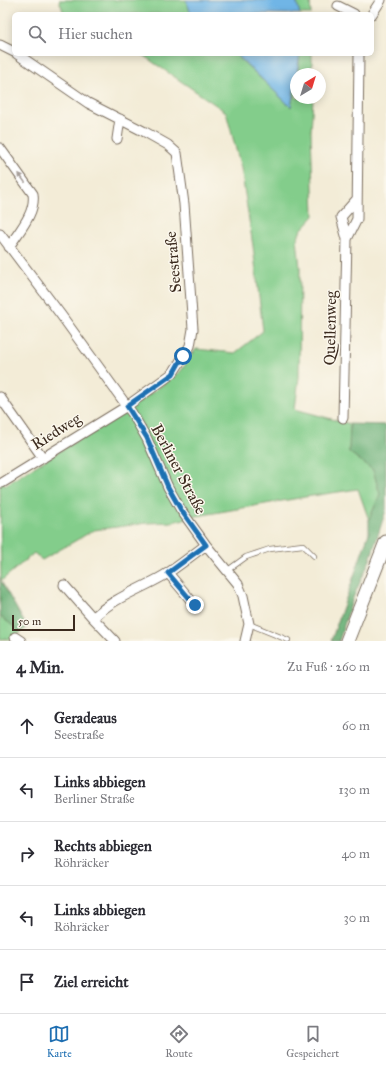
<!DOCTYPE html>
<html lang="de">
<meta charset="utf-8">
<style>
body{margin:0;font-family:"IM FELL Great Primer",serif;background:#f7f7f7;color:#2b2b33}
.compass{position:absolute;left:290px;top:68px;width:36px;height:36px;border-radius:50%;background:#fff;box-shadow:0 2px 10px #0003;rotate:38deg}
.scale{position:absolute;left:12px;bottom:10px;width:63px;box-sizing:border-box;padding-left:4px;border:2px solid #3b2a1e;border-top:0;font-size:11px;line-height:14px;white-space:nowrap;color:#3b2a1e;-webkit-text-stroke:3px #fbf7ec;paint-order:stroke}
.stop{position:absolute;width:12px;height:12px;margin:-9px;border:3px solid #1f6fb2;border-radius:50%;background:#fff}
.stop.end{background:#1f6fb2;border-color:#fff;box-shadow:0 1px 4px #0008}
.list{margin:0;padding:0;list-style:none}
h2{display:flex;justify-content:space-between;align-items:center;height:52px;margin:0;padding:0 16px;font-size:17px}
h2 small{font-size:13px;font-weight:400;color:#7c7c81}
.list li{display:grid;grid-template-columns:26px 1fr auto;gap:12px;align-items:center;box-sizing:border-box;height:64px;padding:0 16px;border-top:1px solid #e1e1e2}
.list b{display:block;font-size:15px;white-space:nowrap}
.list p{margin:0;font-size:13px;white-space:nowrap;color:#7c7c81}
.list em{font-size:13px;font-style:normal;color:#7c7c81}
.icon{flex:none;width:22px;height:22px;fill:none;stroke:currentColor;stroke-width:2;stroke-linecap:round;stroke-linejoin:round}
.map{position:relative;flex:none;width:386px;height:641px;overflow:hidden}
.search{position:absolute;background:#fff;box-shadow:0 2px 10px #0003;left:12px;right:12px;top:12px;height:44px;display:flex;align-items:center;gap:10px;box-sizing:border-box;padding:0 14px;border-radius:6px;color:#7c7c81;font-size:15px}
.sheet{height:372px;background:#fff}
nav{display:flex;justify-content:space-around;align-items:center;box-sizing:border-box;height:56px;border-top:1px solid #e1e1e2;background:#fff;font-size:11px;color:#7c7c81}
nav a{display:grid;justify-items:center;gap:2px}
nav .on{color:#1f6fb2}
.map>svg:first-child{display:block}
.green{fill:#83cd8b;stroke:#5f7c54}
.forest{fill:#6ab077;stroke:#526d4a}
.water{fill:#70b5e6;stroke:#567082}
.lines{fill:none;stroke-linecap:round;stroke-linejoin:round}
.lane-casing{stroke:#7b6e5f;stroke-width:6}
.street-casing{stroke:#7b6e5f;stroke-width:11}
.secondary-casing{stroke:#7b6e5f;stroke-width:15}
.lane{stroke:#fff;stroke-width:4.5}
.street{stroke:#fff;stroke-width:9}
.secondary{stroke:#fff;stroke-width:13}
.oneway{fill:#a79f9a}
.route{stroke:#1f6fb2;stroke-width:5}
.labels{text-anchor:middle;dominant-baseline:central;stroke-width:3;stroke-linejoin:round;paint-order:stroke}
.street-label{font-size:16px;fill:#3b2a1e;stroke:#fbf7ec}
</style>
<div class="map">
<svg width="386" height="641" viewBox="0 0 386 641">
<rect width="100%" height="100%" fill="#fbf7ec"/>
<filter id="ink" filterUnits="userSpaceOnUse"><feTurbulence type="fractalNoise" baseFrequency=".025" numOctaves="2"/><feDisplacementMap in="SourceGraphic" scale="8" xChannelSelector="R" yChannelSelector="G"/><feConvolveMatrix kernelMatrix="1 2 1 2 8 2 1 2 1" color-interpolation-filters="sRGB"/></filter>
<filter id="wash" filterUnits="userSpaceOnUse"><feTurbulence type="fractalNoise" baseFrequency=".012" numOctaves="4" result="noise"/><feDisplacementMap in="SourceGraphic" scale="16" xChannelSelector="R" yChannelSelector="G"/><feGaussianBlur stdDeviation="0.9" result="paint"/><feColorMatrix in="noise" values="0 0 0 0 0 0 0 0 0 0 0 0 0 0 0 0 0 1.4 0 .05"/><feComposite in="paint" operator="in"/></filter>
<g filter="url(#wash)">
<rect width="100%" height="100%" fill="#f3ecd7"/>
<!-- green -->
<path class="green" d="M59,0h127l5,14h-126l-2,-3z
M296,0h14l1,14h-11z
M141,54h94l56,53 5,-24v15h17l-2,34 3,84 -13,14 -4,9 3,29 -1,109 -4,32 55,15 -1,28 24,18 7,24 -11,26 -11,-31 -53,8 -108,19 -25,6 -25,1 -53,7 -52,30 -8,-7 -33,28 -1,-103 5,7 134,-83 42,-31 15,-22 39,4 28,-22 -10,-85 -12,-78 -15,-56z
M300,54h12v20h-14z
M0,616l21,16 -8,7h-13z"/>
<!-- forest -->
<path class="forest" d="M350,424l36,1v85l-16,50 -17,38 -14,43h-8l38,-108v-13l11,-26 -7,-24 -24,-18z
M0,577l1,4 26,46 -6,5 -21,-16z"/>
<!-- water -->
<path class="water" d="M186,0h110l4,14h-109z
M235,54h65l-9,53 -54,-52z"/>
</g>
<g filter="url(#ink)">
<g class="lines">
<!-- lane casing -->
<g class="lane-casing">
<path id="lane" d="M228,570l18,-13 24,-8 33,-4 11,11
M249,624l39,16"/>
</g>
<!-- street casing -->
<g class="street-casing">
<path id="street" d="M338,6l16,8
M372,14l9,-14
M0,45l14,7
M117,139l3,-20
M0,148l33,46c3,19 -14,37 -24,53
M0,234l61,81 71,98 15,26 21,48 13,23 25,35 32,39 5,12 6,28 -4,17
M347,239l-6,-22 16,-18
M0,397l43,61
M343,418l4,-179 10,-20 2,-165
M2,483l125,-77 46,-33 17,-27 3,-17 -9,-125 -7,-51 -9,-8 -23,-13 -57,-29 -71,-49
M168,573l27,32
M64,585l29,33
M15,637l6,4
M115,641l-22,-23c20,-20 46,-28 70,-42 15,-9 29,-21 43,-31"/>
</g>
<!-- secondary casing -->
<g class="secondary-casing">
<path id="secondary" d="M347,641l39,-99"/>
</g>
<!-- lane -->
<use href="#lane" class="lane"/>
<!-- street -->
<use href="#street" class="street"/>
<!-- secondary -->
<use href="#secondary" class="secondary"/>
</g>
<!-- one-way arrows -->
<defs><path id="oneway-solid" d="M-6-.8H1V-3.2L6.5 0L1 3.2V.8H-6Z"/></defs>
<use class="oneway" href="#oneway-solid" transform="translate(22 178) rotate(-125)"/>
</g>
<g class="lines" filter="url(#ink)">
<!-- route -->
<path class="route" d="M183,356l-10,18 -46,32 20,32 21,49 13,23 25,35 -38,28 27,32"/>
</g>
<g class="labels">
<!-- street labels -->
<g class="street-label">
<text transform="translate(173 262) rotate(-95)">Seestraße</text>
<text transform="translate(330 328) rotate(-89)">Quellenweg</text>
<text transform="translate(56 431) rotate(-32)">Riedweg</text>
<text transform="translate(179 469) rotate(62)">Berliner Straße</text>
</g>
</g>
</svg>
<svg class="compass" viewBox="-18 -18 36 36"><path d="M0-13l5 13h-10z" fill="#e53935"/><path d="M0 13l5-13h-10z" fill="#7c7c81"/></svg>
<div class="scale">50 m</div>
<div class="stop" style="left:183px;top:356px"></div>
<div class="stop end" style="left:195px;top:605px"></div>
<div class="search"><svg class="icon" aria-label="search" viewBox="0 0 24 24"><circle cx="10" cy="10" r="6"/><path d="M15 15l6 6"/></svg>Hier suchen</div>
</div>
<section class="sheet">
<h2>4 Min.<small>Zu Fuß · 260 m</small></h2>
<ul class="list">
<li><svg class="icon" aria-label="ahead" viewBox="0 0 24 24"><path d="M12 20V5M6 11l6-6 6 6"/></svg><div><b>Geradeaus</b><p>Seestraße</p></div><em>60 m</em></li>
<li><svg class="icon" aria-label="left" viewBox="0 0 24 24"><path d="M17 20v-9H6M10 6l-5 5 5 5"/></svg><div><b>Links abbiegen</b><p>Berliner Straße</p></div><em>130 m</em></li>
<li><svg class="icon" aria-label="right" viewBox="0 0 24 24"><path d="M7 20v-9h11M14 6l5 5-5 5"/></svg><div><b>Rechts abbiegen</b><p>Röhräcker</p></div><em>40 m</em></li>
<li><svg class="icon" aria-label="left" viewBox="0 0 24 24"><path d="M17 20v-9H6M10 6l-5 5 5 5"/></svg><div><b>Links abbiegen</b><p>Röhräcker</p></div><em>30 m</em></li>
<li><svg class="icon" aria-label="arrive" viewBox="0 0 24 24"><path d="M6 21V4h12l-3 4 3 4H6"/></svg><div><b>Ziel erreicht</b></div></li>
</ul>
</section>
<nav>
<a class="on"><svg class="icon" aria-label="map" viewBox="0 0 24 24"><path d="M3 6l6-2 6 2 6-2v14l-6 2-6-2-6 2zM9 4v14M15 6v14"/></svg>Karte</a>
<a><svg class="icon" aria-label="directions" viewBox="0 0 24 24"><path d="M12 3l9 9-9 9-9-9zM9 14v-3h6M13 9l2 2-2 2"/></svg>Route</a>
<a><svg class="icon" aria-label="saved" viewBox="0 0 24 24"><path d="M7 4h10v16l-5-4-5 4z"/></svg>Gespeichert</a>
</nav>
